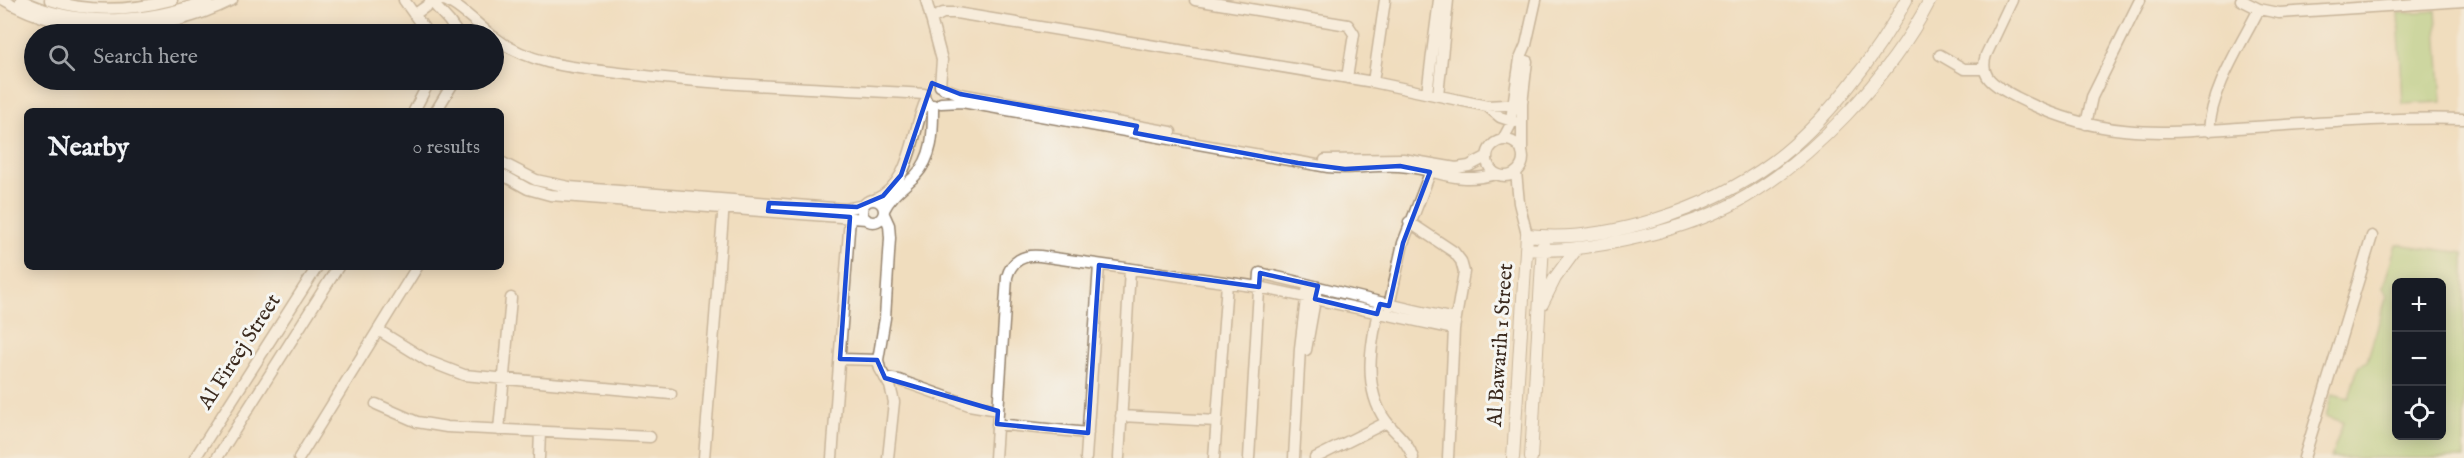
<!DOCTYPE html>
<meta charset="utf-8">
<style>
body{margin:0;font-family:"IM FELL English",serif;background:#20242c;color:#f1f3f6}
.controls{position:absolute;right:18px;bottom:18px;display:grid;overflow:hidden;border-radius:9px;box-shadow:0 3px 15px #0003}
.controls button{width:54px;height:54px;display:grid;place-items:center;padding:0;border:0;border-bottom:2px solid #363941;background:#171b24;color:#f1f3f6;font:30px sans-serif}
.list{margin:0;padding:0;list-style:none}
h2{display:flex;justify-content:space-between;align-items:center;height:78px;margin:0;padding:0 24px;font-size:26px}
h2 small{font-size:20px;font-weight:400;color:#9ea1a6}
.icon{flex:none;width:33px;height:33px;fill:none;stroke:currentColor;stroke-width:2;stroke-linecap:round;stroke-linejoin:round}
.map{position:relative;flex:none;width:2464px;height:458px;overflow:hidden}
.search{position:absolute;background:#171b24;box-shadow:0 3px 15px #0003;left:24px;top:24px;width:480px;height:66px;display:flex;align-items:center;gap:15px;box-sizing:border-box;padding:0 21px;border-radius:33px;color:#9ea1a6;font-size:22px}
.panel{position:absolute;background:#171b24;box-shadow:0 3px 15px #0003;left:24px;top:108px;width:480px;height:162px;border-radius:9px}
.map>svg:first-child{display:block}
.green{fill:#a3cf7c;stroke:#6f7c4d;stroke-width:1.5;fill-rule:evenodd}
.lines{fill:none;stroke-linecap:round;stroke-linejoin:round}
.minor-casing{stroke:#96846e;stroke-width:13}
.tertiary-casing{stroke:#96846e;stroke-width:14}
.minor{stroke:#fff;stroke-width:10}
.tertiary{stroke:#fff;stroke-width:12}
.marked{fill:none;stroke:#1d4ed8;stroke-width:4.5;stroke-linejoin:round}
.labels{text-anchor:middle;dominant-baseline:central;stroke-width:6;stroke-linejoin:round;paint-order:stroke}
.street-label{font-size:21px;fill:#3b2a1e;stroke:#f6f6f2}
</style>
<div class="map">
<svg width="2464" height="458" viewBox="0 0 2464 458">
<rect width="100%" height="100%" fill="#f6f6f2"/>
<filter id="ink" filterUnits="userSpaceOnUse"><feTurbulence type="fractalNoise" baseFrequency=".0167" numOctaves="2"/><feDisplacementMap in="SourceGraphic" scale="12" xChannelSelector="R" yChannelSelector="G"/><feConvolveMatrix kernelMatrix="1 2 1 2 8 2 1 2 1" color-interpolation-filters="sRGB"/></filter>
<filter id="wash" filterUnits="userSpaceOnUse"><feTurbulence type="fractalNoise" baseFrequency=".008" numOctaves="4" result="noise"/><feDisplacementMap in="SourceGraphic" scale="24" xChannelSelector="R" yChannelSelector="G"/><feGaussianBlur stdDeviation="1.35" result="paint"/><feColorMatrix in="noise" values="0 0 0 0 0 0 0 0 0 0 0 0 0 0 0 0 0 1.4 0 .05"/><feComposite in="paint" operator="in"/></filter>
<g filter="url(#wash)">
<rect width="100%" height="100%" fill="#f0ddbe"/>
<!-- green -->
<path class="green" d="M2436,11l6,91 -39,2 -5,-91z
M2396,244l68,9v205h-133l12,-36 -17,-6 6,-22 17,4 9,-31 9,-6 20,-65 -4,-8zM2396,282h46v154h-46z"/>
</g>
<g filter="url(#ink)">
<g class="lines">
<!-- minor casing -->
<g class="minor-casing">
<path id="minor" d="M4,0c67,39 159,35 228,0
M21,0c57,29 130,22 188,0
M50,0c39,13 83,10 122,0
M404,0l24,34
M430,0l19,21 9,13
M926,0l16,60 -2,26
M1195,0l153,25 6,9 -7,44
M2012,0l-26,55c-8,24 12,32 30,42 92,47 155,35 253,29 65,-4 130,-9 195,-7
M2241,0l18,9 20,4 185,-12
M415,14c8,-5 17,-14 27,-14 12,0 37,26 48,34
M931,19l12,-6h13l417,69 114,24 35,-2
M494,37c38,30 88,31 134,37 98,12 197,14 296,20
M1940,55l24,14h20
M1373,82l12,-82
M943,88l17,6 211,38
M1427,93l12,-93
M1438,95l10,-95
M941,103l21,-1 366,65c25,3 47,-3 71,-1 39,2 54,20 97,8
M1487,106l13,11 15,5
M414,111l16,-31
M436,111l19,-31
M2086,124l6,-27 48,-97
M2209,131c2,-42 32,-86 50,-122
M1503,139l7,-13 10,-67 6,-14 10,-45
M1487 158a18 18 0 1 1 36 0a18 18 0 1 1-36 0Z
M1522,153v-49l5,-43
M1325,160l78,-1 53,9 13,-2 17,-9
M501,162l35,18 33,7 276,22 19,-4
M1516,172l3,31 8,32
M501,174l27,15 22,6 316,24
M874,200c38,-16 37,-67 52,-100
M862 211a11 11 0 1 1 22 0a11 11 0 1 1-22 0Z
M884,210c7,-15 20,-23 31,-34 19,-20 18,-45 18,-71
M884,214l5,11 1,13 -5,80 -7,42 2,9 10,17 4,16 -6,56
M1409,222l45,30 7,9 3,11 -10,57 -6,129
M1389,306l14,-63 29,-75
M1379,307c-8,36 -17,81 7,114 10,13 22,20 27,37
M378,330l50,31 36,14 207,19
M1306,350l10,-56
M840,359l38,1
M885,378l14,2 70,25 29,5
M376,404l41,18 30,5 203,10
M1121,416l96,5
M997,424l91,9
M499,430l12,-132
M195,458l122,-191
M217,458l121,-191
M299,458l118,-191
M539,458l1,-26
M704,458l20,-255
M832,458l18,-241
M995,458l12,-181c4,-16 17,-23 33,-21l219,31 195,42
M1086,458l13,-193
M1119,458l11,-189
M1214,458l13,-175
M1249,458l11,-185c65,15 130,33 195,46
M1294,458l6,-110 7,-57
M1315,458l72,-36
M2304,458l68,-222"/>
</g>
<!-- tertiary casing -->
<g class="tertiary-casing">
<path id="tertiary" d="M1526,249c34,3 67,-2 100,-9 37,-8 74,-19 107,-36 76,-40 158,-128 197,-204
M1542,304l13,-26 22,-30
M1513,458l14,-223c80,9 182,-26 246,-73 51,-38 104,-106 133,-162
M1531,458l12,-214"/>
</g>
<!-- minor -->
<use href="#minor" class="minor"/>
<!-- tertiary -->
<use href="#tertiary" class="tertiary"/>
</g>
</g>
<!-- marked area -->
<path d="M0 0H2464V458H0ZM932,83l28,11 177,32 -2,7 163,30 47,6 55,-3 30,6 -27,71 -14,63 -9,-2 -3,10 -62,-15 3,-13 -58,-13 -1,14 -160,-22 -11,168 -91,-9 1,-13 -113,-33 -8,-18 -37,-1 10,-142 -82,-6 1,-8 88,4 26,-11 18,-21z" fill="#f0ddbe" fill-opacity=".55" fill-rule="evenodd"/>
<path class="marked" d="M932,83l28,11 177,32 -2,7 163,30 47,6 55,-3 30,6 -27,71 -14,63 -9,-2 -3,10 -62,-15 3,-13 -58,-13 -1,14 -160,-22 -11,168 -91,-9 1,-13 -113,-33 -8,-18 -37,-1 10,-142 -82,-6 1,-8 88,4 26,-11 18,-21z"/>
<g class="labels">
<!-- street labels -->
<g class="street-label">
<text transform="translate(1501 345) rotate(-86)">Al Bawarih 1 Street</text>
<text transform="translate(240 352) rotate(-57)">Al Fireej Street</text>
</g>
</g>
</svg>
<div class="controls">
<button>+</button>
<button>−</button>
<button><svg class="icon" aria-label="locate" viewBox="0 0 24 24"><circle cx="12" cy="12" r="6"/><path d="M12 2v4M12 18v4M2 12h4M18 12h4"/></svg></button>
</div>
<div class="search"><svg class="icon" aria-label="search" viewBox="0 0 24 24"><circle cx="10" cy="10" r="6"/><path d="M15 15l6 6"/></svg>Search here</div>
<section class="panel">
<h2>Nearby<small>0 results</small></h2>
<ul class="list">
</ul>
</section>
</div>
